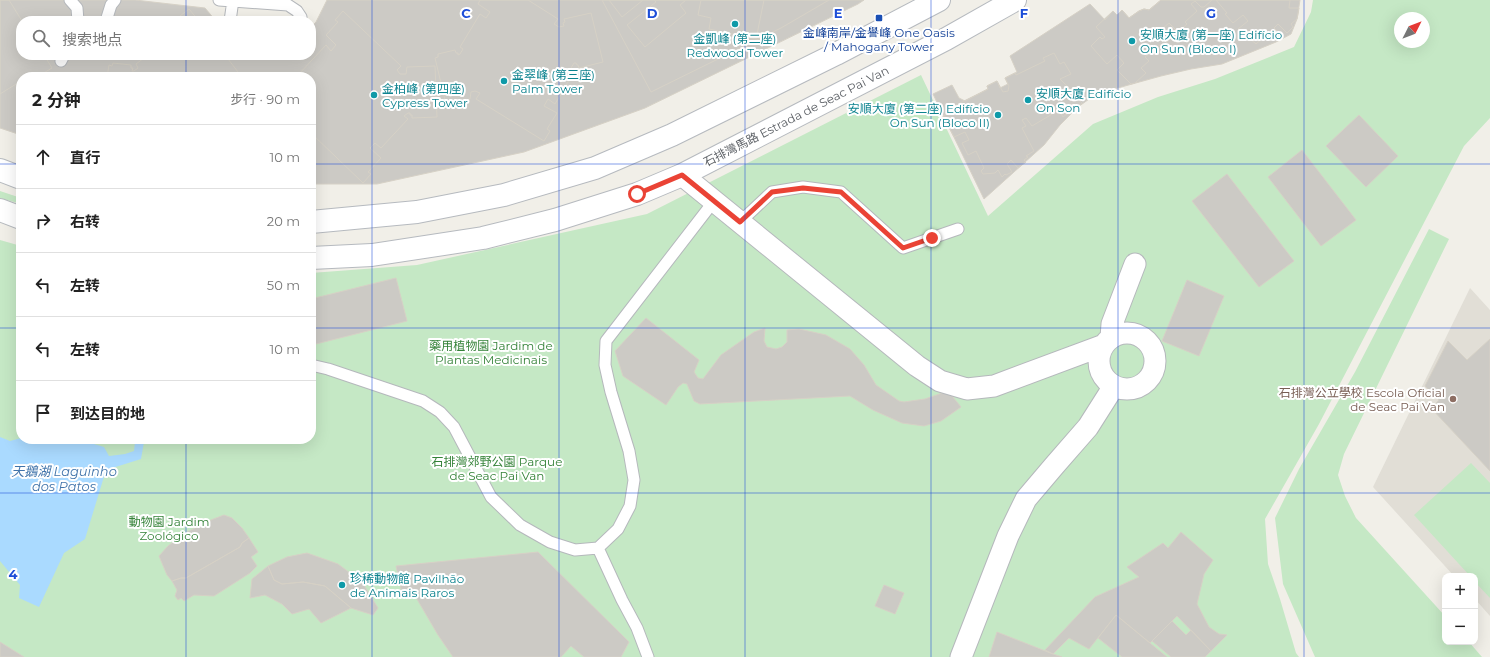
<!DOCTYPE html>
<html lang="zh">
<meta charset="utf-8">
<style>
body{margin:0;font-family:Montserrat,"Noto Sans SC",sans-serif;background:#f6f6f6;color:#222}
.controls{position:absolute;right:12px;bottom:12px;display:grid;overflow:hidden;border-radius:8px;box-shadow:0 4px 16px #0002}
.controls button{width:36px;height:36px;display:grid;place-items:center;padding:0;border:0;border-bottom:1px solid #e0e0e0;background:#fff;color:#222;font:20px sans-serif}
.compass{position:absolute;left:1394px;top:12px;width:36px;height:36px;border-radius:50%;background:#fff;box-shadow:0 4px 16px #0002;rotate:48deg}
.stop{position:absolute;width:12px;height:12px;margin:-9px;border:3px solid #ea4335;border-radius:50%;background:#fff}
.stop.end{background:#ea4335;border-color:#fff;box-shadow:0 1px 4px #0008}
.list{margin:0;padding:0;list-style:none}
h2{display:flex;justify-content:space-between;align-items:center;height:52px;margin:0;padding:0 16px;font-size:17px}
h2 small{font-size:13px;font-weight:400;color:#767676}
.list li{display:grid;grid-template-columns:26px 1fr auto;gap:12px;align-items:center;box-sizing:border-box;height:64px;padding:0 16px;border-top:1px solid #e0e0e0}
.list b{display:block;font-size:15px;white-space:nowrap}
.list em{font-size:13px;font-style:normal;color:#767676}
.icon{flex:none;width:22px;height:22px;fill:none;stroke:currentColor;stroke-width:2;stroke-linecap:round;stroke-linejoin:round}
.map{position:relative;flex:none;width:1490px;height:657px;overflow:hidden}
.search{position:absolute;background:#fff;box-shadow:0 4px 16px #0002;left:16px;top:16px;width:300px;height:44px;display:flex;align-items:center;gap:10px;box-sizing:border-box;padding:0 14px;border-radius:16px;color:#767676;font-size:15px}
.panel{position:absolute;background:#fff;box-shadow:0 4px 16px #0002;left:16px;top:72px;width:300px;height:372px;border-radius:16px}
.map>svg:first-child{display:block}
.education{fill:#e1ded6}
.green{fill:#c5e8c5;fill-rule:evenodd}
.water{fill:#aadaff}
.building{fill:#cccac5;stroke:#d6d1c6}
.lines{fill:none;stroke-linecap:round;stroke-linejoin:round}
.lane-casing{stroke:#b5b8bc;stroke-width:13}
.street-casing{stroke:#b5b8bc;stroke-width:23}
.secondary-casing{stroke:#b6babf;stroke-width:24}
.lane{stroke:#fff;stroke-width:11}
.street{stroke:#fff;stroke-width:21}
.secondary{stroke:#fff;stroke-width:22}
.route{stroke:#ea4335;stroke-width:5}
.grid{fill:none;stroke:#1d4ed8;stroke-width:1;stroke-opacity:0.55}
.transit-dot{fill:#1a4fb4;stroke:#fff;stroke-width:1.5}
.culture-dot{fill:#0f9aa8;stroke:#fff;stroke-width:1.5}
.education-dot{fill:#8d6e63;stroke:#fff;stroke-width:1.5}
.labels{text-anchor:middle;dominant-baseline:central;stroke-width:4;stroke-linejoin:round;paint-order:stroke}
.transit-label{font-size:12px;fill:#164399;stroke:#fff}
.culture-label{font-size:12px;fill:#0d838f;stroke:#fff;text-anchor:start}
.street-label{font-size:12px;fill:#5f6368;stroke:#fff}
.park-label{font-size:12px;fill:#348238;stroke:#fff}
.education-label{font-size:12px;fill:#785e54;stroke:#fff;text-anchor:end}
.water-label{font-size:13px;font-style:italic;fill:#4174aa;stroke:#fff}
.grid-label{font-size:13px;text-anchor:middle;font-weight:bold;fill:#1d4ed8;stroke:#fff;stroke-width:4;stroke-linejoin:round;paint-order:stroke}
</style>
<div class="map">
<svg width="1490" height="657" viewBox="0 0 1490 657">
<rect width="100%" height="100%" fill="#f1efe8"/>
<!-- education -->
<path class="education" d="M1470,288l20,22v306l-15,-17v-23h-21l-81,-89z"/>
<!-- green -->
<path class="green" d="M1313,0h177v118l-26,28 -145,278 -54,95 3,45 12,35 16,54 3,4h-1299v-417l21,6v193h290v-166l106,-8 230,-51 274,-139 67,141 105,-92 65,-27 57,-18 79,-32 17,-35zM1400,18h24v24h-24z
M0,191l21,7v6l-21,-6z
M1429,229l20,10 -105,215 -6,21 7,21 11,22 89,98v26h24l13,15h-167l-32,-73 -8,-66 24,-49 56,-97z
M1471,463l19,20v115l-15,-16v-6h-5l-56,-61z"/>
<!-- water -->
<path class="water" d="M0,437l10,4 11,-3 56,1 27,8 5,9 16,-2 9,-3 1,-9h-3l-1,-3h16l-3,3 -3,17 -35,11 -21,69 -21,14 -25,54 -20,-9 1,-13 -20,-24z"/>
<!-- building -->
<path class="building" d="M0,0h9l13,21h-1v34h23l8,13 -15,9h-5l-1,-2 -4,2h-6v4l-21,13z
M0,0h135l70,8 11,13h-195v34h231l16,4 8,-4h35v-28l5,-5 11,-22h537l-6,4 -213,104 -121,44 -147,32h-66v-107h-290v58l-21,-7z
M480,0h48l30,19 -4,5 5,3 5,-1 -1,-3 2,-1 -1,-3 27,-6 12,49 -24,6 -1,-3h-1l-1,-2h-2l-3,5 4,2 -20,34 -7,-5 -4,7 13,7 -10,16 3,2 -6,10 -68,-42 4,-6 -5,-2 -4,1 -1,7 -24,5 -11,-46 3,-1v-3l17,-4 1,3h2v2l2,-1 3,-5 -3,-2 20,-33 6,4 4,-6 -12,-8z
M602,0h227l-48,28 -130,64z
M609,0h34l-21,17z
M654,0h32l-6,5 6,8 -41,34 -18,-22 29,-23z
M701,0h63l-8,39 -47,-10 2,-11 -13,-3z
M1161,0h51l-8,7h-3l-6,-6 -4,3 6,7 -12,11 2,2 -9,8 -9,-9 -6,5 9,9 -9,9 -2,-2 -16,13 4,4 -8,7 5,5 -11,10 -4,1 -14,-14 7,-7 -7,-8 -10,9 -16,-18 9,-9 2,2 3,-2 -9,-10 17,-16 4,4 5,-5 7,8 10,-7 5,-2 5,1z
M1161,0h139l-3,19 -6,15 -15,8 -54,22 -31,5 -30,7 -65,18 -18,13 -18,18 -16,20 -60,54 -51,-105 19,-9 7,13 6,3 23,-12 -1,-3 10,-5 3,7 8,-4 -3,-6 12,-6 -7,-16 80,-52 15,16 8,-9 4,4 5,-5 7,8 10,-7 5,-2 5,1z
M1216,0h74l-1,8h10l-1,6 -1,5 -6,5 2,3 -6,6 -9,-9 -4,4 4,4 -8,7 -4,-4 -10,9 -8,-7 -1,1 -9,-9 10,-8 -5,-6 -10,8 -8,-9 2,-1z
M189,9l10,12h-19l2,-2 -2,-3z
M343,11l58,55 -4,4 3,4h6l1,-7 28,-1 2,51 -25,1v-3h-2v-2h-2l-4,3 4,3 -27,29 -6,-5 -5,5 11,10 -13,14 3,2 -8,9 -52,-50v-56h-10l-2,-3 27,-29 5,6 5,-6 -10,-10 12,-13 -3,-2z
M1054,53l6,11 4,-2 7,12 -11,5 12,12 4,-2 5,10 -2,1 3,3 -19,14 -4,-7 -27,16 -6,-8 -4,2 4,6 -4,2 12,23 -8,5 2,1 -4,3 2,2 -8,6 -7,-8 -4,4 5,8 -6,3 -1,-1 -3,3 -4,-7 -3,3 -12,1 -2,-3 3,-3 -8,-17 -8,4 -6,-12 7,-3 -4,-8 -11,5 -11,-21 7,-4 -2,-3 40,-20 -1,-3 10,-5 6,11 5,-1 1,-5 -4,-8 10,-5 1,2 29,-14 -2,-3z
M148,55h77l13,17 -5,4 1,1h-127l2,-12 3,1 1,-3 18,2v3h2l-1,3h2l4,-3 -2,-4z
M244,75l20,2h-20z
M276,75h18v2h-18z
M1359,115l39,41 -32,31 -40,-41z
M1302,150l54,70 -35,26 -53,-69z
M1227,174l67,87 -35,26 -67,-86z
M396,278l11,43 -95,24 -1,-46z
M1187,280l37,16 -25,60 -37,-15z
M646,318l53,42 -5,12 4,6 5,1 18,-24 33,-23 11,-4 -1,13 3,6 9,2 6,-2 5,-5v-12l12,-1 27,6 24,14 14,16 12,20 23,16 5,1 21,-3 23,-8 13,16 -20,14 -17,5 -22,-3 -29,-13 -23,-14 -150,8 -6,-3 -7,-17 -4,-1 -5,4 -12,18 -43,-29 -8,-25z
M1490,339v132l-59,-63 8,-8 -14,-14 23,-45 19,19z
M224,515l8,3 10,10 7,10 -7,5 -2,4 -54,31h-5l-9,3 -5,-6 -8,-19 9,-10 15,-12 28,-14z
M1181,532l32,28 -9,14 -7,30 12,23 10,7 8,1 -16,16 -34,-35 -27,27 -34,-28 -27,34 -20,-11 -16,16 -8,-4 50,-53 44,-20 -12,-10 36,-24 5,5z
M249,538l9,14 -7,5 6,9 -7,7 -36,23 -20,-1 -10,6 -3,-3 -3,2 -3,-4 2,-6 -5,-9 9,-3h5l54,-31 2,-4z
M538,552l91,90 -8,15h-37l-13,-11 -10,11h-108l-15,-22 -24,-41 -11,4 -7,-32z
M307,553l31,11 24,18 16,26 -5,7 -22,-7 -26,-22 -22,-4 -21,2 -8,-4 -6,-14 19,-9z
M268,566l6,14 8,4 21,-2 22,4 26,22 -30,15 -12,-14 -17,5 -10,-10 -17,-9 -15,3 2,-19z
M884,585l20,8 -9,21 -20,-8z
M1116,615l51,42h-45l-24,-19z
M1172,621l14,14 5,-5 20,21 -6,6h-34l-19,-16z
M997,632l56,22 9,3h-73z
M0,642l24,15h-24z"/>
<g class="lines">
<!-- lane casing -->
<g class="lane-casing">
<path id="lane" d="M70,0l7,8 1,13
M219,0l69,5 9,6 4,6 -1,4
M106,21l5,-16 4,-5
M230,21l3,-21
M61,61l3,-6
M740,222l32,-30 31,-5 38,5 62,56 55,-19
M311,365l17,4 95,32 17,11 14,15 37,70 29,28 30,17 25,8 23,-2
M648,657l-11,-29 -15,-28 -24,-52 20,-19 12,-23 4,-26 -5,-29 -18,-59 -6,-27 1,-24 108,-140"/>
</g>
<!-- street casing -->
<g class="street-casing">
<path id="street" d="M682,175l235,191 23,15 27,8 27,-3 110,-41
M1099 361a28 28 0 1 1 56 0a28 28 0 1 1-56 0Z
M1111,338l1,-14 23,-60
M961,657l47,-121 18,-37 28,-33 34,-39 26,-41"/>
</g>
<!-- secondary casing -->
<g class="secondary-casing">
<path id="secondary" d="M0,170l21,8
M0,210l21,8
M311,222l106,-10 87,-17 91,-27 77,-33 164,-81 103,-54
M311,258l61,-3 111,-17 72,-18 82,-26 45,-19 264,-136 69,-39"/>
</g>
<!-- lane -->
<use href="#lane" class="lane"/>
<!-- street -->
<use href="#street" class="street"/>
<!-- secondary -->
<use href="#secondary" class="secondary"/>
</g>
<g class="lines">
<!-- route -->
<path class="route" d="M637,194l45,-19 58,47 32,-30 31,-4 38,4 62,56 29,-10"/>
</g>
<!-- grid -->
<path class="grid" d="M186,0v21M372,0v657M559,0v657M745,0v657M931,0v657M1118,0v657M1304,0v657M186,55v22M0,164h21M311,164h1179M0,328h21M311,328h1179M186,439v218M0,493h1490"/>
<!-- markers -->
<rect class="transit-dot" x="875" y="14" width="8" height="8" rx="2"/>
<g class="culture-dot">
<circle cx="735" cy="24" r="4"/>
<circle cx="1132" cy="41" r="4"/>
<circle cx="504" cy="81" r="4"/>
<circle cx="374" cy="95" r="4"/>
<circle cx="1028" cy="100" r="4"/>
<circle cx="998" cy="115" r="4"/>
<circle cx="342" cy="585" r="4"/>
</g>
<circle class="education-dot" cx="1453" cy="399" r="4"/>
<g class="labels">
<!-- transit labels -->
<g class="transit-label">
<text x="879" y="32">金峰南岸/金譽峰 One Oasis<tspan x="879" dy="14">/ Mahogany Tower</tspan></text>
</g>
<!-- culture labels -->
<g class="culture-label">
<text x="1140" y="34">安順大廈 (第一座) Edifício<tspan x="1140" dy="14">On Sun (Bloco I)</tspan></text>
<text x="735" y="38" text-anchor="middle">金凱峰 (第二座)<tspan x="735" dy="14">Redwood Tower</tspan></text>
<text x="512" y="74">金翠峰 (第三座)<tspan x="512" dy="14">Palm Tower</tspan></text>
<text x="382" y="88">金柏峰 (第四座)<tspan x="382" dy="14">Cypress Tower</tspan></text>
<text x="1036" y="93">安順大廈 Edifício<tspan x="1036" dy="14">On Son</tspan></text>
<text x="990" y="108" text-anchor="end">安順大廈 (第二座) Edifício<tspan x="990" dy="14">On Sun (Bloco II)</tspan></text>
<text x="350" y="578">珍稀動物館 Pavilhão<tspan x="350" dy="14">de Animais Raros</tspan></text>
</g>
<!-- street labels -->
<g class="street-label">
<text transform="translate(796 116) rotate(-27)">石排灣馬路 Estrada de Seac Pai Van</text>
</g>
<!-- park labels -->
<g class="park-label">
<text x="491" y="345">藥用植物園 Jardim de<tspan x="491" dy="14">Plantas Medicinais</tspan></text>
<text x="497" y="461">石排灣郊野公園 Parque<tspan x="497" dy="14">de Seac Pai Van</tspan></text>
<text x="169" y="521">動物園 Jardim<tspan x="169" dy="14">Zoológico</tspan></text>
</g>
<!-- education labels -->
<g class="education-label">
<text x="1445" y="392">石排灣公立學校 Escola Oficial<tspan x="1445" dy="14">de Seac Pai Van</tspan></text>
</g>
<!-- water labels -->
<g class="water-label">
<text x="64" y="471">天鵝湖 Laguinho<tspan x="64" dy="15">dos Patos</tspan></text>
</g>
</g>
<g class="grid-label">
<text x="466" y="18">C</text>
<text x="652" y="18">D</text>
<text x="838" y="18">E</text>
<text x="1024" y="18">F</text>
<text x="1211" y="18">G</text>
<text x="13" y="579">4</text>
</g>
</svg>
<div class="controls">
<button>+</button>
<button>−</button>
</div>
<svg class="compass" viewBox="-18 -18 36 36"><path d="M0-13l5 13h-10z" fill="#e53935"/><path d="M0 13l5-13h-10z" fill="#767676"/></svg>
<div class="stop" style="left:637px;top:194px"></div>
<div class="stop end" style="left:932px;top:238px"></div>
<div class="search"><svg class="icon" aria-label="search" viewBox="0 0 24 24"><circle cx="10" cy="10" r="6"/><path d="M15 15l6 6"/></svg>搜索地点</div>
<section class="panel">
<h2>2 分钟<small>步行 · 90 m</small></h2>
<ul class="list">
<li><svg class="icon" aria-label="ahead" viewBox="0 0 24 24"><path d="M12 20V5M6 11l6-6 6 6"/></svg><div><b>直行</b></div><em>10 m</em></li>
<li><svg class="icon" aria-label="right" viewBox="0 0 24 24"><path d="M7 20v-9h11M14 6l5 5-5 5"/></svg><div><b>右转</b></div><em>20 m</em></li>
<li><svg class="icon" aria-label="left" viewBox="0 0 24 24"><path d="M17 20v-9H6M10 6l-5 5 5 5"/></svg><div><b>左转</b></div><em>50 m</em></li>
<li><svg class="icon" aria-label="left" viewBox="0 0 24 24"><path d="M17 20v-9H6M10 6l-5 5 5 5"/></svg><div><b>左转</b></div><em>10 m</em></li>
<li><svg class="icon" aria-label="arrive" viewBox="0 0 24 24"><path d="M6 21V4h12l-3 4 3 4H6"/></svg><div><b>到达目的地</b></div></li>
</ul>
</section>
</div>
